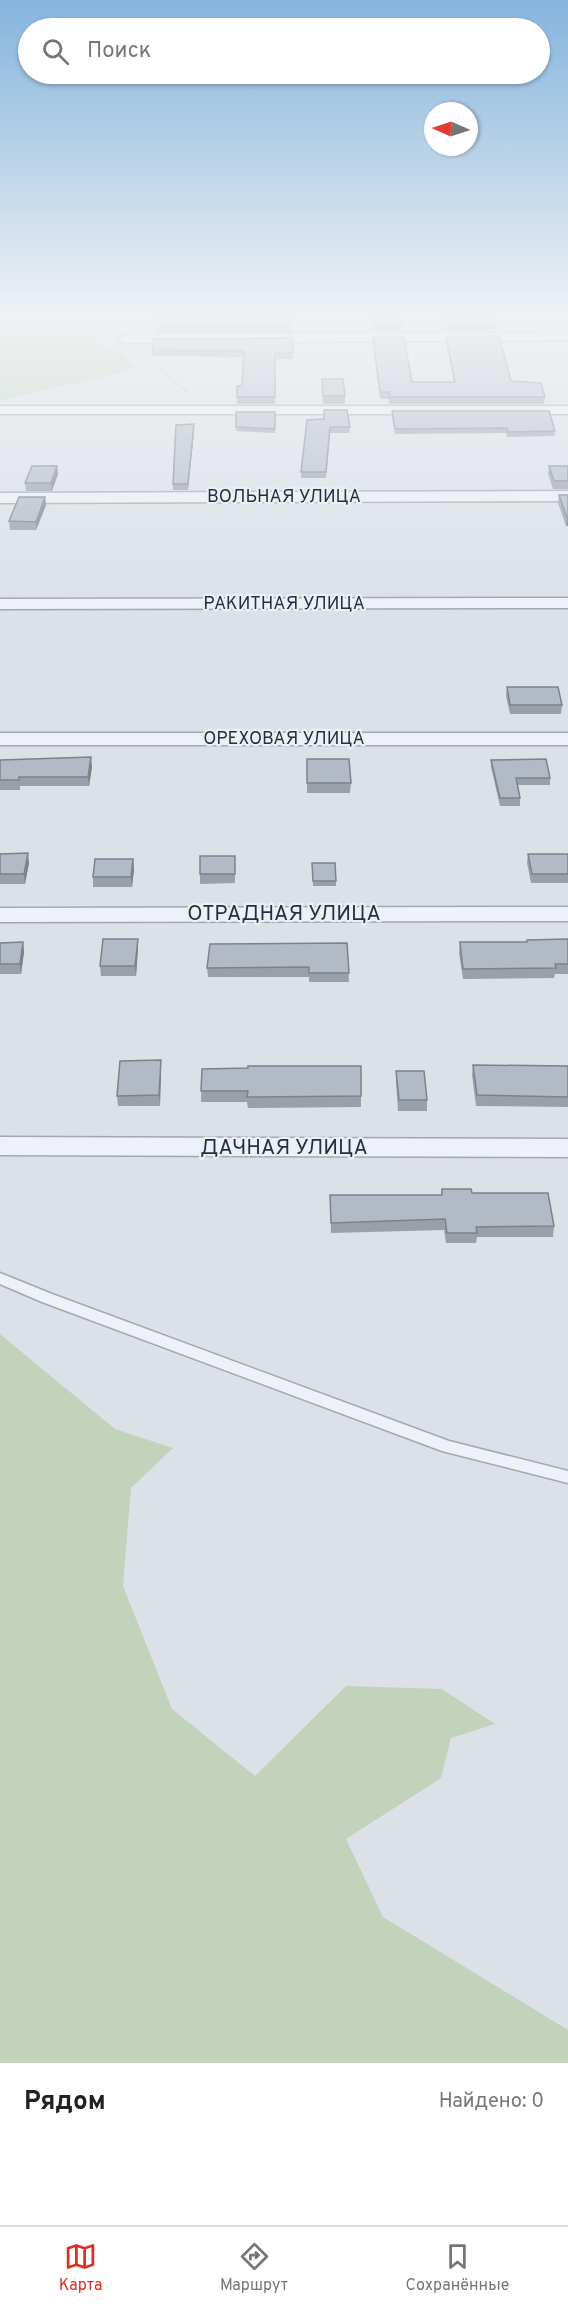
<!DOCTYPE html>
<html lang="ru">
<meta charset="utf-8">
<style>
body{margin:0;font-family:Overpass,sans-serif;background:#f2f2f2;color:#222}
.compass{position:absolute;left:424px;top:102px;width:54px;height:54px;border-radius:50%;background:#fff;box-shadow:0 2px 4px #0004;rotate:273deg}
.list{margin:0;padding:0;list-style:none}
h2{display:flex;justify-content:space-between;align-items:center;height:78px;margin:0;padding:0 24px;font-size:26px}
h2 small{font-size:20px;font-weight:400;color:#767676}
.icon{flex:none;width:33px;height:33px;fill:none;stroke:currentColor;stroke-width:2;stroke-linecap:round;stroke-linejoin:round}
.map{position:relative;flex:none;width:568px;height:2063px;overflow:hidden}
.search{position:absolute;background:#fff;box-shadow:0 2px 4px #0004;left:18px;right:18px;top:18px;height:66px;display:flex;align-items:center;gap:15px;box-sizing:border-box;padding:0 21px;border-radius:33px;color:#767676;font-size:22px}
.sheet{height:162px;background:#fff}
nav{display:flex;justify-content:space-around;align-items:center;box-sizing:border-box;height:84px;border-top:2px solid #e0e0e0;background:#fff;font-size:16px;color:#767676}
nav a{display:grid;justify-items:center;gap:3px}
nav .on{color:#d93025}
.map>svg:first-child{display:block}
.green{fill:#c3d2bb}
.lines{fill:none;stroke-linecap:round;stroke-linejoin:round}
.service-casing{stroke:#a0a8b1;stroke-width:3}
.minor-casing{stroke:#a0a8b1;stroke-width:3}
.path{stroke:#b9bfc6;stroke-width:2;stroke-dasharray:2 2;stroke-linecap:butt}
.service{fill:#eef1f5;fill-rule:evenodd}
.minor{fill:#eef1f5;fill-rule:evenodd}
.wall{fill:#99a0a9}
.shaded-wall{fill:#7d828a}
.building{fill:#b2bac5;stroke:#7d828a;stroke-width:1.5}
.labels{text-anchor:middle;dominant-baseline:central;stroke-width:4.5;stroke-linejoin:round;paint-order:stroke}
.far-street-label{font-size:18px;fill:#24303f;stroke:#eaf0f5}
.street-label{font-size:21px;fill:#24303f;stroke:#eaf0f5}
</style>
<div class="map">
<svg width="568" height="2063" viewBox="0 0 568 2063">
<rect width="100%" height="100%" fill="#dbe1e7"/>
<!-- green -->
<path class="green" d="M0,318h62l26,18 35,18 13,12 -8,5 -128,29z
M0,1334l115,95 58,19 -42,40 -8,98 49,123 83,67 91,-90 96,3 53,35 -44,14 -10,40 -95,61 37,78 185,113v33h-568z"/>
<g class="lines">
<!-- service casing -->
<g class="service-casing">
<path id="service" d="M0,1273l52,21 397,147 119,30v12l-126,-32 -400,-149 -42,-18z"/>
</g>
<!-- minor casing -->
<g class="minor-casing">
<path id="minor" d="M568,332v8l-444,3 -6,-4 6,-4z
M0,406h568v8h-568z
M568,491v10l-568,2v-10z
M568,598v10l-568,1v-10z
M0,733h568v12h-568z
M568,907v14l-568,1v-14z
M0,1137l568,2v18l-568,-2z"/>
</g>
<!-- path -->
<path class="path" d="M81,318l27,16
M142,354l47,40"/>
<!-- service -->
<use href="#service" class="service"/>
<!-- minor -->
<use href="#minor" class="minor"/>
</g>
<!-- wall -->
<path class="wall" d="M292,318v14l-136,1 -1,-7z
M371,318l31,8v5h-31z
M441,318h52l2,6v6l-52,1z
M373,337l39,45h42l-8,-39v-6l65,44 34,16 -1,7h-155v-5h-9l-7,-55z
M292,338l1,21h-18v45h-38v-18h5l1,-29 -91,-1v-6z
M322,379l23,17v8h-22z
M392,411l163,20 -1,5 -47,1 -1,-4 -111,1 -3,-18z
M236,412h39v21l-39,-2z
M307,420l43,7 -1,6h-19l-4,45h-25z
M194,431l-6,59h-15v-6z
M57,466l1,8 -6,17h-26l-1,-8z
M549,466h19v23h-15l-5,-15z
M559,495h9v31h-2l-8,-23z
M45,497l1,8 -10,25h-26l-1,-9z
M507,687l55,18 -1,9h-51l-4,-18z
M307,759l44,24 -1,10h-43z
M0,760l92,7 -3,19h-69v4h-20z
M491,760l59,18v7h-32l2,13v8h-20l-9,-39z
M0,854l29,9 -4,21h-25z
M528,854h40v29h-37l-4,-20z
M200,856h35v27l-35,1z
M133,859l1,10 -2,18h-39v-10z
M312,863l24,18v5h-23z
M138,939v10l-2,27h-35l-1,-10z
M568,939v35h-13l-1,4 -91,1 -4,-26 1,-11h67z
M23,942l1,10 -3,22h-21v-31z
M347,943l2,39h-40v-5h-101l-1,-9z
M161,1060l-1,46h-42l-1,-10z
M473,1065l95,1v41l-92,-1 -4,-31z
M202,1069l159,27v11l-113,1 -1,-6h-46z
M396,1071l31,29v11h-29l-2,-30z
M442,1189l30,4 82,33 -1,11h-76l-1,6h-30l-2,-13 -113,3 -1,-38h111z"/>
<!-- shaded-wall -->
<path class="shaded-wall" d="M194,424v7l-6,59v-6z
M57,466l1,8 -6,17 -1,-8z
M45,497l1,8 -10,25v-8z
M567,518h1v8h-2z
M91,757l1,10 -3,19 -1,-9z
M28,853l1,10 -4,21 -1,-10z
M133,859l1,10 -2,18 -1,-10z
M138,939v10l-2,27 -1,-10z
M23,942l1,10 -3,22 -1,-10z
M161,1060v10l-1,36 -1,-11z"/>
<!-- building -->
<path class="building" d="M157,318h135v7l-137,1z
M371,318h30l1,8h-30z
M442,318h51l2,6 -52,1z
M499,336l12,45 30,2 4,14h-155l-1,-5h-9l-7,-55h31l8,45h43l-9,-45z
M292,338l1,15h-18v44h-38v-11h5l2,-35 -92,-1 2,-11z
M322,379h21l2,17h-22z
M324,410h23l3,17h-20l-4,45h-25l6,-52 17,-1z
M392,411h157l6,20 -47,1 -1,-4 -112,1z
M236,412h39v17l-39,-2z
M194,424l-6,60h-15l3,-59z
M32,466h25l-6,17h-26z
M549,466h19v15h-14z
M559,495h9v23h-1z
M19,497h26l-9,25 -27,-1z
M507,687h51l4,18h-52z
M91,757l-3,20h-69v3h-19v-20z
M307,759h42l2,24h-44z
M546,759l4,19h-34l4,20h-20l-9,-38z
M28,853l-4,21h-24v-20z
M528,854h40v20h-36z
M200,856h35v18h-35z
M95,859h38l-2,18h-38z
M312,863h23l1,18h-23z
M103,939h35l-3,27h-35z
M568,939v25h-13l1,4 -93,1 -3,-27h67v-2z
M23,942l-3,22h-20v-21z
M347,943l2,30h-40v-6l-102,1 3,-24z
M161,1060l-2,35 -42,1 3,-35z
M473,1065l95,1v31l-91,-2z
M248,1066h113v30l-114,1 1,-6h-47l1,-22 46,-1z
M396,1071h28l3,29h-28z
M442,1189h29l1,4h76l6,33 -78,1 1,6h-30l-2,-14 -114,4 -1,-28h112z"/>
<!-- sky -->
<linearGradient id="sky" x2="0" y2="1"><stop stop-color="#85b4dd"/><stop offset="0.52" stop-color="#eff2f4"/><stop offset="1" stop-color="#eff2f4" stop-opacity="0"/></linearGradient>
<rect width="568" height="607" fill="url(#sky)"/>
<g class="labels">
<!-- far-street labels -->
<g class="far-street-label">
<text x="284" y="497">ВОЛЬНАЯ УЛИЦА</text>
<text x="284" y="604">РАКИТНАЯ УЛИЦА</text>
<text x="284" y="739">ОРЕХОВАЯ УЛИЦА</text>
</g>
<!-- street labels -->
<g class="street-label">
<text x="284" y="914">ОТРАДНАЯ УЛИЦА</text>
<text x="284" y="1148">ДАЧНАЯ УЛИЦА</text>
</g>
</g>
</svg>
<svg class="compass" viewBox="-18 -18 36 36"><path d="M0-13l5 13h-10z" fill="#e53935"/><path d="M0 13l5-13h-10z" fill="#767676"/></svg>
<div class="search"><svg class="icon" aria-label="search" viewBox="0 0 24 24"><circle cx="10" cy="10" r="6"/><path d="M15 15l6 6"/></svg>Поиск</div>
</div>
<section class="sheet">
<h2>Рядом<small>Найдено: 0</small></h2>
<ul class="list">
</ul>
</section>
<nav>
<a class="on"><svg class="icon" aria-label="map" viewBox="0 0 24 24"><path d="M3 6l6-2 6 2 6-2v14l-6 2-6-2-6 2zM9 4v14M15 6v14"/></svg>Карта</a>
<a><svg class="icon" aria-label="directions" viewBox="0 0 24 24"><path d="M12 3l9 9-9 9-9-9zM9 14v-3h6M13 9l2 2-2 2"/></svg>Маршрут</a>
<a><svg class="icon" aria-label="saved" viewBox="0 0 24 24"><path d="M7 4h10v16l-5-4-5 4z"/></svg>Сохранённые</a>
</nav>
